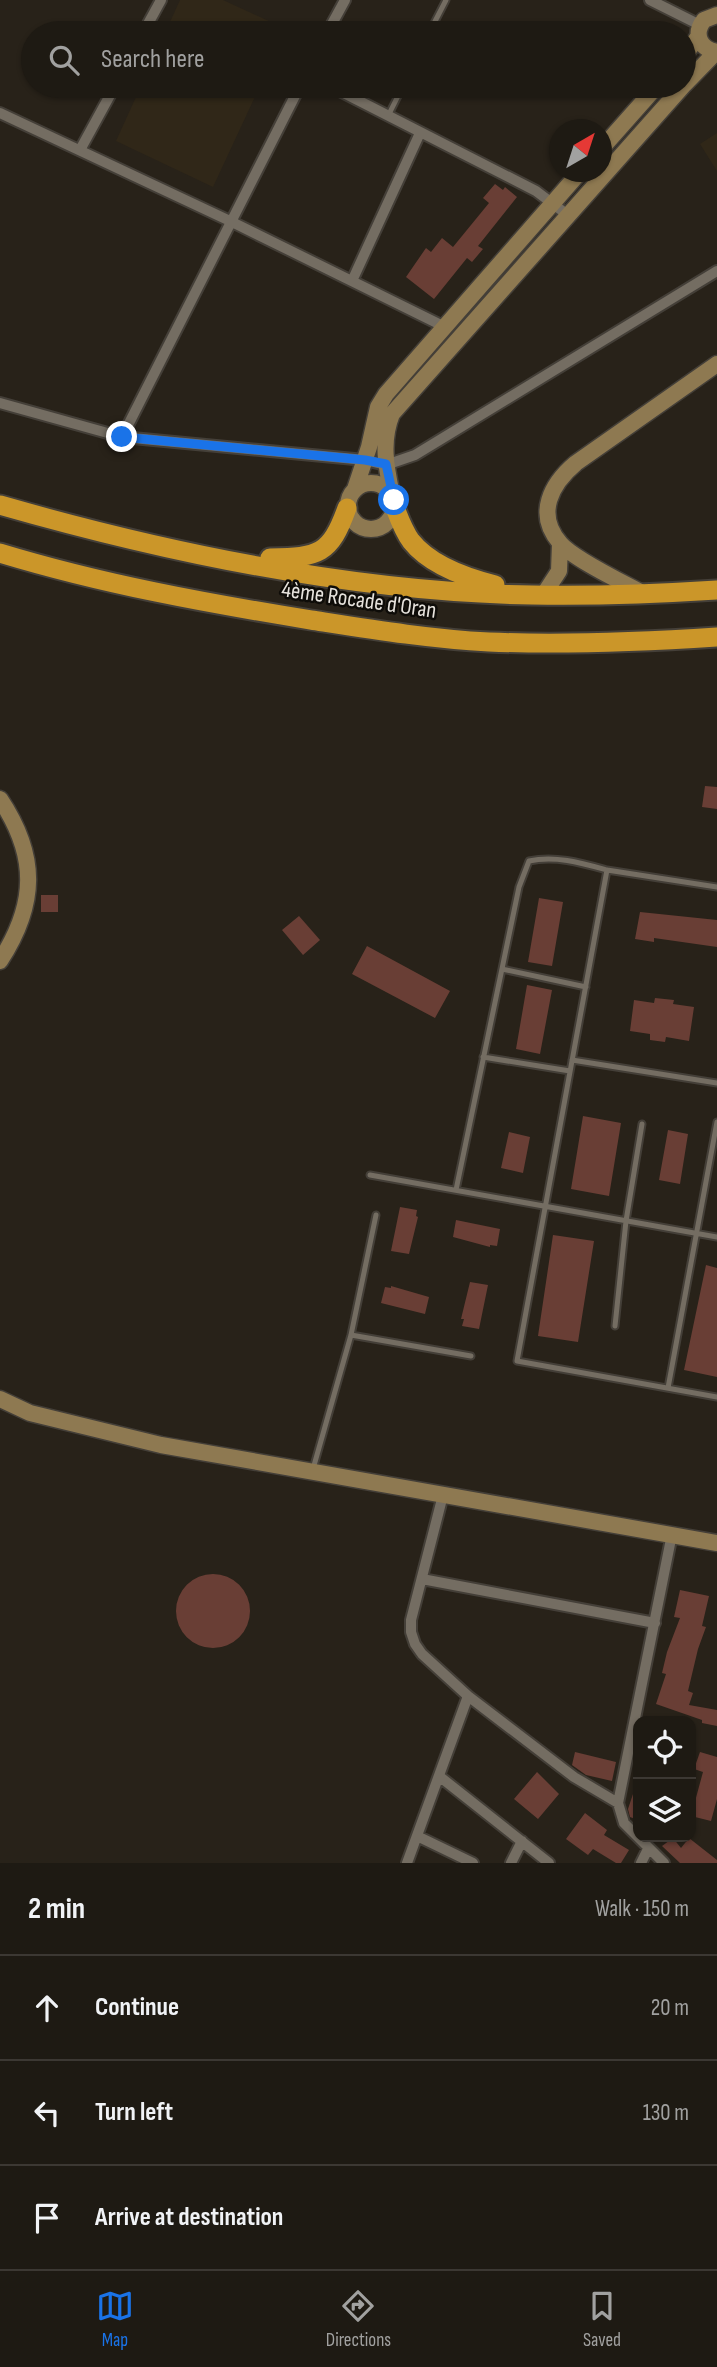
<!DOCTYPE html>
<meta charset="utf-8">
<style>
body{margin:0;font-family:"Sofia Sans Condensed",sans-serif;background:#26231c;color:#f1f3f6}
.controls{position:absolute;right:21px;bottom:21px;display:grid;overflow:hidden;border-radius:14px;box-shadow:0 2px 5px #0004}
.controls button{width:63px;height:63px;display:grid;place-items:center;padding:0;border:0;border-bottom:2px solid #3c3833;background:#1e1a13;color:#f1f3f6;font:35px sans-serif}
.compass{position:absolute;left:549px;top:119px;width:63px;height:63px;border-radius:50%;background:#1e1a13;box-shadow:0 2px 5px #0004;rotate:39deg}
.stop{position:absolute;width:21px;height:21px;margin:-16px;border:5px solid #1a73e8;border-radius:50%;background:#fff}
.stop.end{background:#1a73e8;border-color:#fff;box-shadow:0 2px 7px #0008}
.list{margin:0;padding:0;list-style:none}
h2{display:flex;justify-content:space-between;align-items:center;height:91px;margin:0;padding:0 28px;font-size:30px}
h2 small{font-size:23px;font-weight:400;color:#a1a1a0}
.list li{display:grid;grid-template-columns:46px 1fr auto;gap:21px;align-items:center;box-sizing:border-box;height:105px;padding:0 28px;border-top:2px solid #3c3833}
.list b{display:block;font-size:26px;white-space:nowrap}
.list em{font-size:23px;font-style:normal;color:#a1a1a0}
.icon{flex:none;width:38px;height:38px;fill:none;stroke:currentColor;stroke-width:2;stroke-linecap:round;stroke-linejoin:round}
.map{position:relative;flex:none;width:717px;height:1863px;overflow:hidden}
.search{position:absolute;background:#1e1a13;box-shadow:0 2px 5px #0004;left:21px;right:21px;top:21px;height:77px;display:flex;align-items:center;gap:18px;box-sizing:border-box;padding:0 24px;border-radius:38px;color:#a1a1a0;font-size:26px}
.sheet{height:406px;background:#1e1a13}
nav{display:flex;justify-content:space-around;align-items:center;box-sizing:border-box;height:98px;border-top:2px solid #3c3833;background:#1e1a13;font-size:19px;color:#a1a1a0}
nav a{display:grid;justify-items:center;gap:4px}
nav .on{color:#1a73e8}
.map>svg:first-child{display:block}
.built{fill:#302718}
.building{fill:#693e35}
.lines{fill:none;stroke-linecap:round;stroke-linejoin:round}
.lane-casing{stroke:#443f38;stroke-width:9}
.street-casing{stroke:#443f38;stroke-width:14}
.secondary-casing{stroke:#443f38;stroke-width:19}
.highway-casing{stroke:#443f38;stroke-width:23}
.lane{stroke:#746d62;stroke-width:5}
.street{stroke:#746d62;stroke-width:10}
.secondary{stroke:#8e7951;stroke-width:16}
.highway{stroke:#cb9629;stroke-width:19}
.route{stroke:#1a73e8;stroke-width:9}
.labels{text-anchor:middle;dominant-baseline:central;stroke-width:5;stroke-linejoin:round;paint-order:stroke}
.street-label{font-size:23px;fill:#e7e3dd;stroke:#0e0c08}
</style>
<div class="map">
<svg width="717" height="1863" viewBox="0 0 717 1863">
<rect width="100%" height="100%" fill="#282219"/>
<!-- built -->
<path class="built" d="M180,0h43l63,29 -1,4h-120z
M141,86h119l-47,101 -97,-46z
M717,133v38l-17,-27z"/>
<!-- building -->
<path class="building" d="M495,184l8,6 2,-3 12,10 -39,49 5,3 -11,13 -5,-4 -33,41 -28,-22 20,-29 5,4 11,-14 11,9 36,-44 -6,-5z
M705,786l12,1v22l-15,-2z
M41,895h17v17h-17z
M539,898l24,4 -11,64 -24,-4z
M640,912l77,8v27l-63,-9v4l-19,-3z
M299,916l21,24 -17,15 -21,-25z
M367,946l83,45 -15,27 -83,-44z
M527,985l25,5 -12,64 -24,-5z
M655,998l19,2 -1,4 21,3 -5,34 -23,-4 -1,5 -15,-2v-6l-20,-3 4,-31 20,3z
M583,1116l38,7 -12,73 -38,-7z
M668,1130l20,4 -8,50 -21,-4z
M509,1132l21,5 -7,36 -22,-5z
M400,1207l17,3 -1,6 2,1 -9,37 -18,-3z
M456,1220l44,9 -3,17 -7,-1v2l-37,-10z
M553,1235l41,6 -16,101 -40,-6z
M706,1265l11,3v109l-33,-7z
M470,1282l18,3 -9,44 -17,-3 2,-7h-3z
M391,1286l38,11 -4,17 -44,-11 4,-16 6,1z
M176 1611a37 37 0 1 1 74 0a37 37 0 1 1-74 0Z
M680,1590l29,6 -7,30 4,1 -8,22 -10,42 5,2 -4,12 28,5v16l-15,-3v-3l-46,-16 10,-30 -4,-1 5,-21 13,-34 -6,-1z
M575,1752l41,10 -4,19 -26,-6 -14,-10z
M700,1752l17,5v42l-6,22 -20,-5 12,-44 -9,-3z
M537,1772l22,22 -21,25 -24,-20z
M636,1785h2v35l-8,-3 -2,-8z
M585,1813l22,17 -3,5 25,15 -8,13h-5l-23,-14 -5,6 -22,-16z
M673,1838l8,10 8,-10 28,22v3h-37l-18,-17z"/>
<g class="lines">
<!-- lane casing -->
<g class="lane-casing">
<path id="lane" d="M429,33l17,-33
M388,116l15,-30
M717,887l-110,-17 -90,491 200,36
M502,969l84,18
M483,1057l87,14
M572,1060l145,23
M370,1175l347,62
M456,1190l63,-303 10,-26c26,-6 53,2 78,9
M615,1326l11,-105 16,-97
M351,1335l120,21
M668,1388l49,-266
M313,1469l38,-134 25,-120"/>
</g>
<!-- street casing -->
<g class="street-casing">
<path id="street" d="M650,0l50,25
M143,33l18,-33
M327,33l18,-33
M330,86l206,105 33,25
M0,113l230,108 215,106
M80,150l35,-64
M352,281l68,-148
M0,403l122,34 243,23 21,5 29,-10 302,-184
M122,437l178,-351
M443,1495l-32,125v12l4,12 7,10 46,42 106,81 44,26
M422,1579l233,44
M439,1776l110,87
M417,1836l56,27
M407,1863l61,-167
M511,1863l11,-22
M641,1863l7,-14
M664,1863l-40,-40 -6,-20 54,-269"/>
</g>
<!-- secondary casing -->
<g class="secondary-casing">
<path id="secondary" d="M717,15l-13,5c-11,14 -4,29 13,32
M684,56l14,-19
M684,85l32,-33
M602,148l55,-62
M348 506a23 23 0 1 1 46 0a23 23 0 1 1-46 0Z
M355,489l14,-42 9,-40 8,-13 194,-222
M392,495c-6,-28 -11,-54 0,-81l291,-328
M544,594l15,-23 1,-27
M644,594c-20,-11 -71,-35 -84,-51 -25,-29 -9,-59 16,-80l141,-99
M0,799c38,57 37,105 0,162
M0,1399l30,14 131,32 556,98"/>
</g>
<!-- highway casing -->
<g class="highway-casing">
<path id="highway" d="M0,505c171,49 354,87 532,90 61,1 123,-1 185,-5
M394,505c5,13 9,25 17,36 19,24 56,37 84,44
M0,553c102,31 206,50 311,67 58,9 119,19 178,22 76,3 152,0 228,-5
M270,558c49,-1 60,-3 77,-50"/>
</g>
<!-- lane -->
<use href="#lane" class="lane"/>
<!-- street -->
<use href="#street" class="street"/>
<!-- secondary -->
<use href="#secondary" class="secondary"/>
<!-- highway -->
<use href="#highway" class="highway"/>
</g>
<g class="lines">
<!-- route -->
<path class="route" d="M122,437l243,23 21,4 8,36"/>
</g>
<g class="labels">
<!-- street labels -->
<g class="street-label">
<text transform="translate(359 600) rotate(8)">4ème Rocade d'Oran</text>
</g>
</g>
</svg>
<div class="controls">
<button><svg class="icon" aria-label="locate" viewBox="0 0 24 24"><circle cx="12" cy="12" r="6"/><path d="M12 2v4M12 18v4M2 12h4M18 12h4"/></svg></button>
<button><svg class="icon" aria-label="layers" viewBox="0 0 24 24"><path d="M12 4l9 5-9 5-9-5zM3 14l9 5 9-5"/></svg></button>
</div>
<svg class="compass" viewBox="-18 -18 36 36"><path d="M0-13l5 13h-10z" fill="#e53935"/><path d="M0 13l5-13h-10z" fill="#a1a1a0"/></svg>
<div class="stop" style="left:394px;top:500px"></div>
<div class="stop end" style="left:122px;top:437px"></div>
<div class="search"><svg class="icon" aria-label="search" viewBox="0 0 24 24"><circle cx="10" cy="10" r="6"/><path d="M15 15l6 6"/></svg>Search here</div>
</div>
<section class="sheet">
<h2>2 min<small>Walk · 150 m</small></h2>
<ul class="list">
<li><svg class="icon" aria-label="ahead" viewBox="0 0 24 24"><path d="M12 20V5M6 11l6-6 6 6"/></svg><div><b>Continue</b></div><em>20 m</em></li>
<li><svg class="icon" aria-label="left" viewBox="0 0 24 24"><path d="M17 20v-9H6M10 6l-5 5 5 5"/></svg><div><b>Turn left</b></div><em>130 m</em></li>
<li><svg class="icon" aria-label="arrive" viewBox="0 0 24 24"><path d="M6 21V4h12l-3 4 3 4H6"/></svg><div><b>Arrive at destination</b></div></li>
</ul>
</section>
<nav>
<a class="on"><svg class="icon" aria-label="map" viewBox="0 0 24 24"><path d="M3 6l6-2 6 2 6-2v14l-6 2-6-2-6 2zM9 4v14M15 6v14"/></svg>Map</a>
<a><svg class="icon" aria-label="directions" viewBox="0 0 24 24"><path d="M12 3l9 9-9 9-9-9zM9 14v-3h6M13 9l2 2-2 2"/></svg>Directions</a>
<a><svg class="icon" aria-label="saved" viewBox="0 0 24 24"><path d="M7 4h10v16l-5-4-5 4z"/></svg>Saved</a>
</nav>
